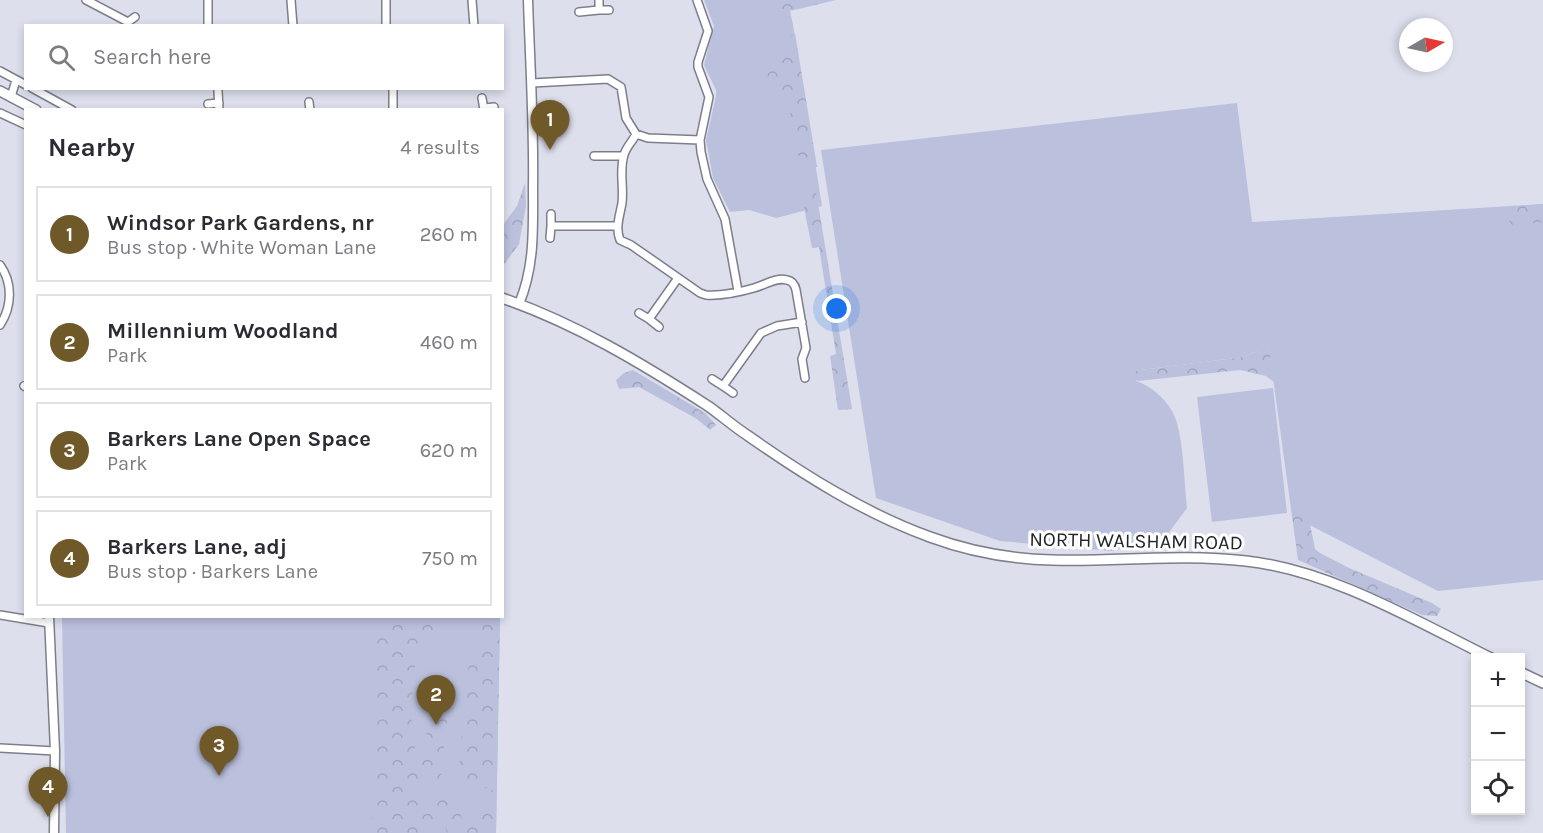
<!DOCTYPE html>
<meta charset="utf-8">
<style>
body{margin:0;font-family:Karla,sans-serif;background:#f7f7f7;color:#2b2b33}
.controls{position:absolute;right:18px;bottom:18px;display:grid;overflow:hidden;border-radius:0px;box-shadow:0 3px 9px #0003}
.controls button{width:54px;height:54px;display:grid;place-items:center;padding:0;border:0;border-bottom:2px solid #e1e1e2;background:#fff;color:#2b2b33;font:30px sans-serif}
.compass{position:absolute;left:1399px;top:18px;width:54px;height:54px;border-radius:50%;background:#fff;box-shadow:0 3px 9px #0003;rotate:81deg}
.you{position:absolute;left:837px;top:309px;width:21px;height:21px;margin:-15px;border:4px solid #fff;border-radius:50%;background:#1a73e8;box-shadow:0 0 0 9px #1a73e833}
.badge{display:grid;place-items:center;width:39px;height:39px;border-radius:50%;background:#705929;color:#fff;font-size:20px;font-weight:700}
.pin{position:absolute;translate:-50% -50px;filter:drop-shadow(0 2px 3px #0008)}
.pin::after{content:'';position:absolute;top:32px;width:21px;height:18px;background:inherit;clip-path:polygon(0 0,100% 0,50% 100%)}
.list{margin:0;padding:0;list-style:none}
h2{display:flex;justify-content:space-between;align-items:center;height:78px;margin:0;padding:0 24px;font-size:26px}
h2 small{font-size:20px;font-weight:400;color:#7c7c81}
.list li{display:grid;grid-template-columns:39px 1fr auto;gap:18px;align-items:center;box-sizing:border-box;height:96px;margin:0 12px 12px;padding:0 12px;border:2px solid #e1e1e2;border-radius:0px}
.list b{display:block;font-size:22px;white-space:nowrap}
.list p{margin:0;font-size:20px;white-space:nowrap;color:#7c7c81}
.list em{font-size:20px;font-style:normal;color:#7c7c81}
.icon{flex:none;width:33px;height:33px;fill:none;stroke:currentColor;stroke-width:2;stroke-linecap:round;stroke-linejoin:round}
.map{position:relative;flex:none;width:1543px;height:833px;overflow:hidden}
.search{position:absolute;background:#fff;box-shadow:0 3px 9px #0003;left:24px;top:24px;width:480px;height:66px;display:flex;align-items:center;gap:15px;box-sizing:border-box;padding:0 21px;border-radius:0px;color:#7c7c81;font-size:22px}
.panel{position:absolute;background:#fff;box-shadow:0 3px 9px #0003;left:24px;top:108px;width:480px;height:510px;border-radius:0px}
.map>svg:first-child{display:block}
.green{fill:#bbc0dd}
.forest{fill:url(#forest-crowns);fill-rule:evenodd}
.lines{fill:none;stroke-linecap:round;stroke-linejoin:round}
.minor-casing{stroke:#7c7e8b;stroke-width:10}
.tertiary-casing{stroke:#7c7e8b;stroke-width:11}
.secondary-casing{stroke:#7c7e8b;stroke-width:12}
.minor{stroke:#fff;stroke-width:7}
.tertiary{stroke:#fff;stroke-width:8}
.secondary{stroke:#fff;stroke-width:9}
.labels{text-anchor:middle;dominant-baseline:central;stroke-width:6;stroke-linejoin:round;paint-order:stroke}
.street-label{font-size:20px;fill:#232429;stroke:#fff}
</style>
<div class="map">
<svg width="1543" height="833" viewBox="0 0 1543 833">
<defs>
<pattern id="forest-crowns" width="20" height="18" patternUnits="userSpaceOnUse" patternTransform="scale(1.5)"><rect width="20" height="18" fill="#bbc0dd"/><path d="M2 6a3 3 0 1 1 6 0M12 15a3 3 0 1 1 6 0" fill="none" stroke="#a0a5be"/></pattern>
</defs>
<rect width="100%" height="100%" fill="#dddfed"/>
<!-- green -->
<path class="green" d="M704,0h81l8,25 29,181 -46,12 -27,-8 -19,2 -17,-34 -7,-38 10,-44v-6l-12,-25 10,-39z
M1237,103l15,119 291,-18v376l-105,11 -146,-75 -24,-174 -11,9 -14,6 -110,14 3,10c18,6 36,23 41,42 7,26 7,58 10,85l-20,27 -56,16 -111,-10 -124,-43 -55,-348z
M1273,388l14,125 -75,9 -15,-125z
M62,617h438l-4,216h-430z"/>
<!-- forest -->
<path class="forest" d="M772,0h64l-46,11 3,14 -14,-9 -10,-2 -1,-3z
M795,33l22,134 -8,-2 -4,-6 -12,-6 -1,-4 4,-10 -9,-20 6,-11c-1,-28 -30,-7 -25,-42 17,-14 18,-4 21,-29z
M525,183l1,23 -7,38 -16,22v-41l14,-19z
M816,191l36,218 -14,1 -8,-54 6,-2 -17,-107 -7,1 -8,-40 2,-10z
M1543,204v18l-31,3 -11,-17z
M1268,341l6,41 -8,-6 -26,-6 -102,11 -4,-2 -1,-8 110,-14 14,-6z
M633,370l72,43 11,12 -6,5 -13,-11 -58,-32 -20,2 -3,-9 8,-7z
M1292,516h8l9,3 6,30 5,4 29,15 83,35 9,6 -4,7 -15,-1 -124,-55z
M377,617h123l-4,216h-49l-3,-10 -11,10h-61zM455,623c15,0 23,10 31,21l-16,9 -10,102v21l5,9 9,3h12l5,-6 1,8c-13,6 -16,20 -21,33l-8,-2 -15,-37 -11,-3 7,-11v-41l10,-23 -1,-12 -4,-6h-4c-9,9 -21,30 -19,43 1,7 7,15 11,21l-4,7 -17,-4c-6,-31 -6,-57 -1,-88 0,-6 0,-13 3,-19 6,-14 22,-22 37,-25zM427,775l13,22 -8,7 -13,-6 -11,-1 -2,-7 12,-11z"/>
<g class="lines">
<!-- minor casing -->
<g class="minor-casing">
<path id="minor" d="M86,0l42,22 7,-5
M208,0v26
M291,0l2,26
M386,0v26
M472,0l2,26
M697,0l11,31 -10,31v5l11,30 -9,43 1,12 6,27 18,40 13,72
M599,10h10
M579,12l20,-2v-10
M0,71l26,14
M532,83l76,-4 13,8 5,31 10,16 12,4 52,2
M32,88l40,22
M393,88v22
M218,91l1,19
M11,97l5,-17
M482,98l2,12
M309,102l1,8
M208,104l11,-1
M484,108l10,-1
M0,113l26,12
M636,134c-3,7 -10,13 -12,21 -5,15 0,32 -2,48 -2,12 -7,25 -2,37l11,5 69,48 6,2c15,1 34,-3 48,-7 11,-3 22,-11 33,-8 6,1 8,5 9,10l10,58 -4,11 3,19
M594,156h29
M551,226v-12
M550,238l1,-12h67
M0,265c13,18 12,42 0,60
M639,313l10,6
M659,327l-10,-8 29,-41
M712,379l11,7
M24,386l2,1
M733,393l-10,-7 38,-53 16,-7 25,-4
M0,615l49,8
M0,748l55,3"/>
</g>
<!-- tertiary casing -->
<g class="tertiary-casing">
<path id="tertiary" d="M519,304c16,-38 14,-76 14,-117 1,-62 -3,-124 -5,-187
M49,616l6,135 -1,82"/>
</g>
<!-- secondary casing -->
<g class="secondary-casing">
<path id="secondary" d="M0,91l36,19
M502,298c73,25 141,66 206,108 13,9 25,20 39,29 57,40 117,78 183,102 38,14 81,22 122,23 65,2 129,-7 194,1 84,9 170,60 245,97
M1520,672l23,11"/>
</g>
<!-- minor -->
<use href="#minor" class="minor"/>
<!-- tertiary -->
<use href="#tertiary" class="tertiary"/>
<!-- secondary -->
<use href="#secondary" class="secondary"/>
</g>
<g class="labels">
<!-- street labels -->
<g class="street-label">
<text transform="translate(1136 541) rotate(1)">NORTH WALSHAM ROAD</text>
</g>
</g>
</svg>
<div class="controls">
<button>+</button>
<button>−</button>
<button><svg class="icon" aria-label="locate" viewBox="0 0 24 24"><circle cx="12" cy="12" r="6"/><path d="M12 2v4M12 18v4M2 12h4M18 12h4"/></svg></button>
</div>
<svg class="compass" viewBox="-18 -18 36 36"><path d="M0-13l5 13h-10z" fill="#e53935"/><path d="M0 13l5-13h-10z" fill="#7c7c81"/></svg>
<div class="you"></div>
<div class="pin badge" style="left:550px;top:150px">1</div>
<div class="pin badge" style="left:436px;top:725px">2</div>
<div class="pin badge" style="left:219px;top:776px">3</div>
<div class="pin badge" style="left:48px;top:817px">4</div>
<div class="search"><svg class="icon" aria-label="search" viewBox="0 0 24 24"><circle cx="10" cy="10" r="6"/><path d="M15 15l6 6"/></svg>Search here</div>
<section class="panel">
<h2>Nearby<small>4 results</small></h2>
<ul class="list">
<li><span class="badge">1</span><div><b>Windsor Park Gardens, nr</b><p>Bus stop · White Woman Lane</p></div><em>260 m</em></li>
<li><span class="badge">2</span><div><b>Millennium Woodland</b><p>Park</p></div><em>460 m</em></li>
<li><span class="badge">3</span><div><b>Barkers Lane Open Space</b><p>Park</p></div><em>620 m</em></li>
<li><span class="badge">4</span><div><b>Barkers Lane, adj</b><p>Bus stop · Barkers Lane</p></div><em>750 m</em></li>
</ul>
</section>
</div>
